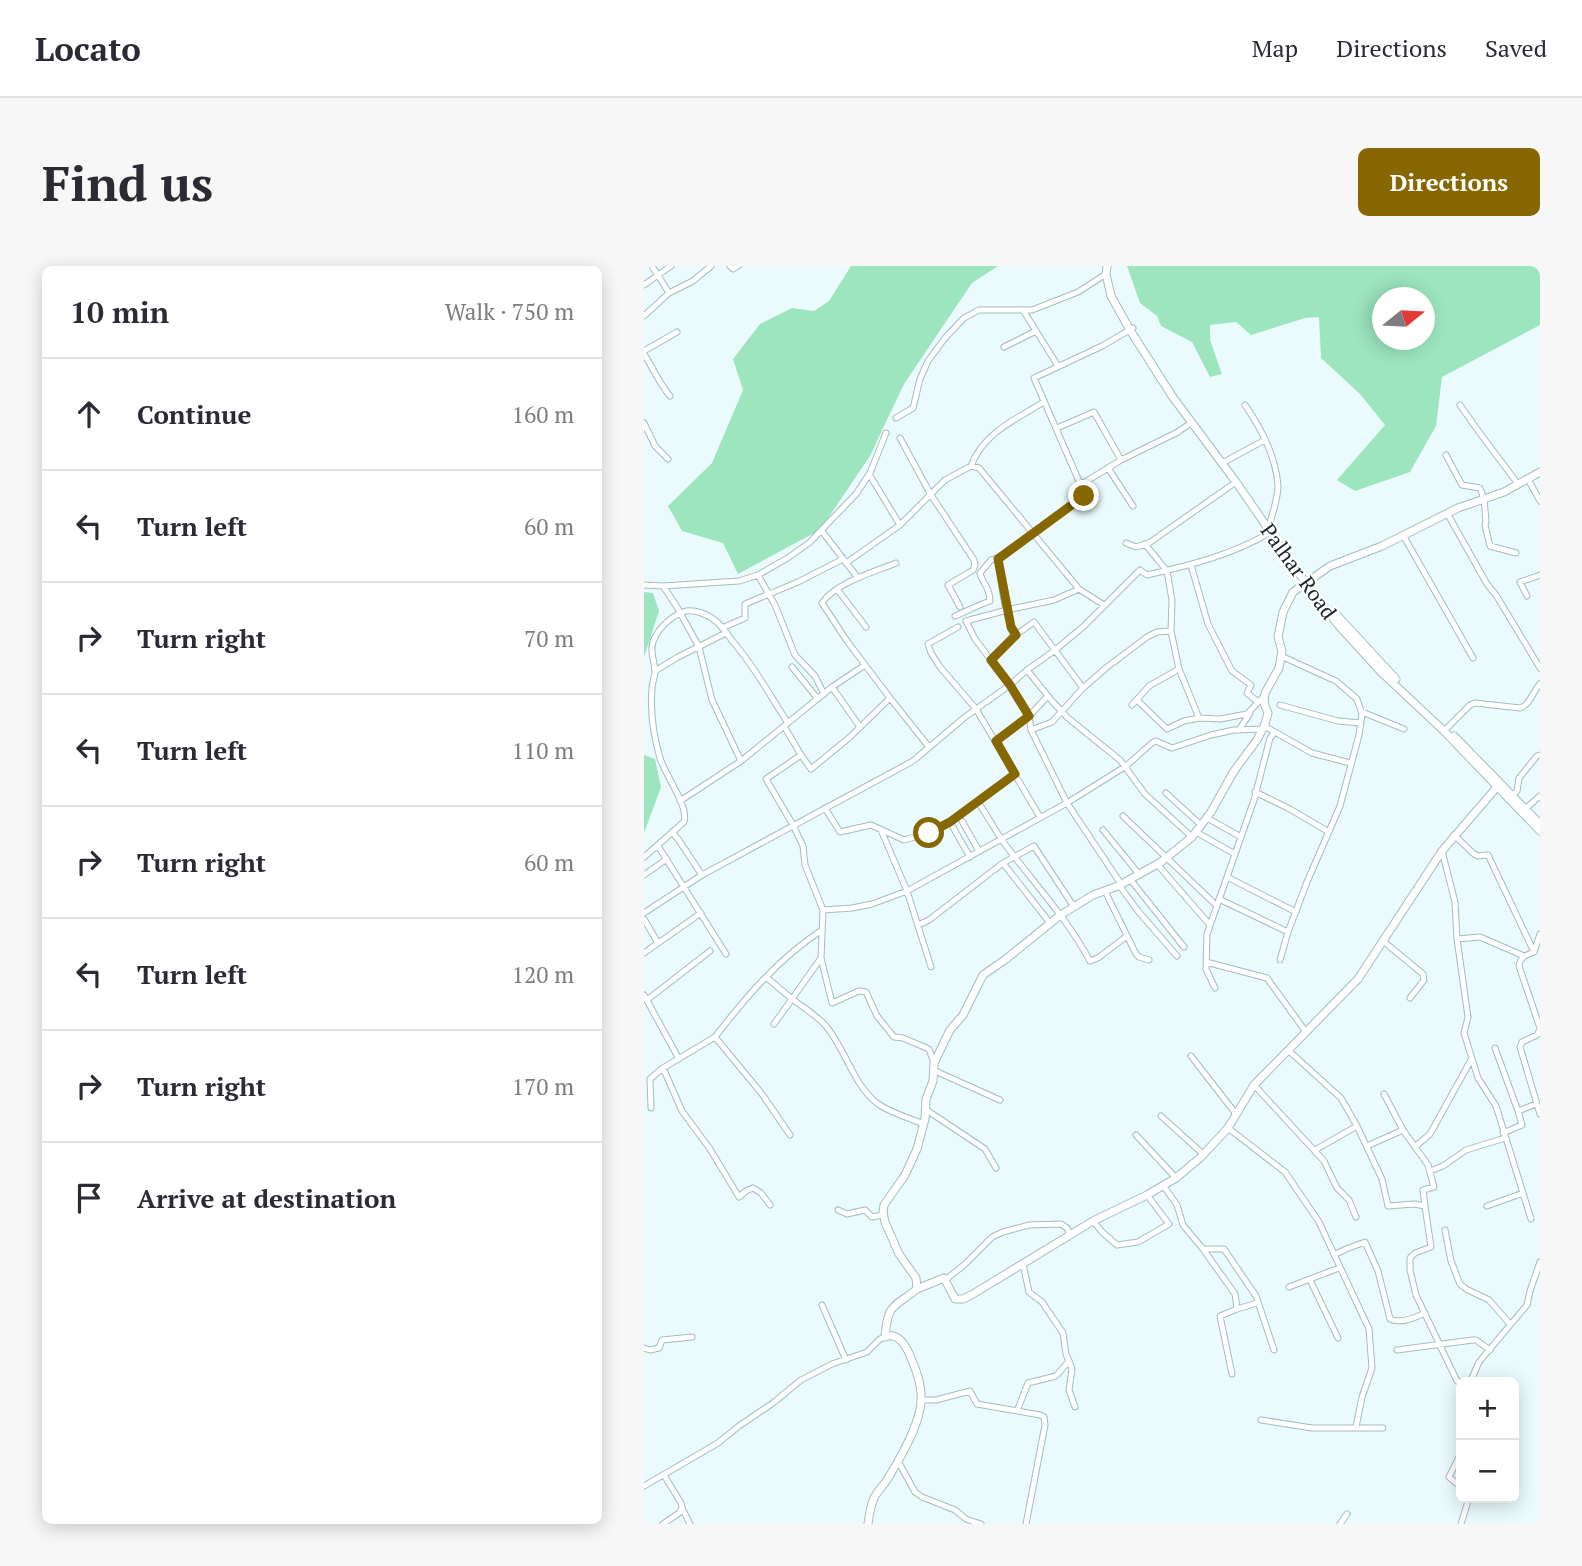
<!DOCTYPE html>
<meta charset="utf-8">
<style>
body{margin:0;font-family:"PT Serif",serif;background:#f7f7f7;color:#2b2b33}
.controls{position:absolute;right:21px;bottom:21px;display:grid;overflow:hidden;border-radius:10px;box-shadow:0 4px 18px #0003}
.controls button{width:63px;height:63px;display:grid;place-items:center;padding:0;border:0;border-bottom:2px solid #e1e1e2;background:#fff;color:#2b2b33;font:35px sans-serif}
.compass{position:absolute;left:728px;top:21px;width:63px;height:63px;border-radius:50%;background:#fff;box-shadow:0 4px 18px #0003;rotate:72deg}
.stop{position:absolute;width:21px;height:21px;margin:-16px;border:5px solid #866701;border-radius:50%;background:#fff}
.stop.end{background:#866701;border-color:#fff;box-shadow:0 2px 7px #0008}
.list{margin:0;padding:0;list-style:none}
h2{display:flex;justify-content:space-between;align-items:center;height:91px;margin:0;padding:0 28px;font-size:30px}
h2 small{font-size:23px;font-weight:400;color:#7c7c81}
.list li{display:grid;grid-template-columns:46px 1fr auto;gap:21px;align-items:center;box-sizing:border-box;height:112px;padding:0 28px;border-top:2px solid #e1e1e2}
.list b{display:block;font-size:26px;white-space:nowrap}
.list em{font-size:23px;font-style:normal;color:#7c7c81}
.icon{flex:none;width:38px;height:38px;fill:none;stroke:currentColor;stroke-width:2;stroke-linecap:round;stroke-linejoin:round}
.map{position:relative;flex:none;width:896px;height:1258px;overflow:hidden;border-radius:10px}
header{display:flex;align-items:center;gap:42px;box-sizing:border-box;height:98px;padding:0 35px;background:#fff;border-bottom:2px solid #e1e1e2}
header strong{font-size:33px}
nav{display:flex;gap:38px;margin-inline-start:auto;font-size:24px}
.intro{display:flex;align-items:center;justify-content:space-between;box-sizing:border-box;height:168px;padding:0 42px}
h1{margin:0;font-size:49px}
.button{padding:18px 32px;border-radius:10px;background:#866701;color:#fff;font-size:24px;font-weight:700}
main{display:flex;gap:42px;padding:0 42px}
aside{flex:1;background:#fff;border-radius:10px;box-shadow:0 4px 18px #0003}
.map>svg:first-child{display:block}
.green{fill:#9ce5bf;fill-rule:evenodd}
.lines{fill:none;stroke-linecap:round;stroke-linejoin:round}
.street-casing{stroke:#a3bcc1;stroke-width:7}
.secondary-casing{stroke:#a3bcc1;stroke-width:9}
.street{stroke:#fff;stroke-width:5}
.secondary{stroke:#fff;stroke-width:7}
.route{stroke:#866701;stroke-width:9}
.labels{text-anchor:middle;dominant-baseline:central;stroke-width:5;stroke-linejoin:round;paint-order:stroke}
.street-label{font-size:21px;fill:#1b2527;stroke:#fff}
</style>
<header>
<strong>Locato</strong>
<nav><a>Map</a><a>Directions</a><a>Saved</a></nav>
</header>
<div class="intro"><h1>Find us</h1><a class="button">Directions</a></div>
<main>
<aside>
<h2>10 min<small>Walk · 750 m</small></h2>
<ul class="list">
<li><svg class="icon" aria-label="ahead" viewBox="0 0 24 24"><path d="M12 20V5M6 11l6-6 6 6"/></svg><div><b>Continue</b></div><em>160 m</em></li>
<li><svg class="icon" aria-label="left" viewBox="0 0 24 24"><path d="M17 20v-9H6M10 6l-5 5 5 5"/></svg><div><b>Turn left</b></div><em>60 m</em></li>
<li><svg class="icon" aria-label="right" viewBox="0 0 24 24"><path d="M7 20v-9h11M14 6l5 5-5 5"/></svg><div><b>Turn right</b></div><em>70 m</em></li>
<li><svg class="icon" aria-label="left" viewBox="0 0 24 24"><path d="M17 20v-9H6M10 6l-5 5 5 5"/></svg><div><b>Turn left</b></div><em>110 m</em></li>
<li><svg class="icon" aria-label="right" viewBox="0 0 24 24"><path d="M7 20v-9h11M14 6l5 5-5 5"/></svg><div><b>Turn right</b></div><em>60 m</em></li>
<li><svg class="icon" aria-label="left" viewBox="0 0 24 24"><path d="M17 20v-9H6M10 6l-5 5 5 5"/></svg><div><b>Turn left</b></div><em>120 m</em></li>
<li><svg class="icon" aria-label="right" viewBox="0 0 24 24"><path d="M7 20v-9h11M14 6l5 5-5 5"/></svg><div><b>Turn right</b></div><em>170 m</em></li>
<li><svg class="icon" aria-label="arrive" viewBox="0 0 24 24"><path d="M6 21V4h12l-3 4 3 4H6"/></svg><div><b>Arrive at destination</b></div></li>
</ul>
</aside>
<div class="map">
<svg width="896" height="1258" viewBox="0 0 896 1258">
<rect width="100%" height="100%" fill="#ebfbfd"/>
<!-- green -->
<path class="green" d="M207,0h147l-26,17 -68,101 -34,72 -50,74 -82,44 -15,-31 -41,-12 -14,-25 44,-43 31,-73 -10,-31 27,-35 32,-16 22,3 15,-10z
M483,0h413v59l-98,52 -6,49 -26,46 -55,19 -18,-11 48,-55 -25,-31 -39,-36 -2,-41 -14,1 -54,17 -15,-13 -26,3v15l12,34 -12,3 -18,-35 -31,-16 -4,-10 -17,-13zM738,32h42v42h-42z
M0,326l9,1 6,18 -15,46z
M0,489l11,4 6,28 -17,46z"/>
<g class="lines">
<!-- street casing -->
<g class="street-casing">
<path id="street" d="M8,0l17,27
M86,0l3,3 5,-3
M0,19l27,-19
M379,44l35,56
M0,50l25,-23 24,-12 18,-15
M360,81l32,-16
M0,85l33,-19
M0,88c9,14 15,29 26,42
M601,139c16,23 31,52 33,81 0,12 -5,25 -8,37
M816,139l19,27 39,52
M252,152l17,-10 7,-29 8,-18 17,-23 19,-20 15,-8h53l46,-18 28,-18
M0,157l11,23 13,13
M413,162l37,-16 27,48
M256,172l31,57 43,65 1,5 -2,5 -25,15 12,22
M802,189l16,30 18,3 4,11 2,22 -1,4 5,21 26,7
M578,197l43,-23
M327,200c12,-33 45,-47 73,-64
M464,202l25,38
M225,208l31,51
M884,213l12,22
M438,218l39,-24 55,-27 15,-10
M803,247l40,71 9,11 44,73
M177,264l37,48
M759,269l70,123
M482,277l10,4 13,-4 87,-61
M501,278l22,27 5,29 -1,31 8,38 20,49 21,1 27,-5 18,-19
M202,297l54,-38 45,-45 26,-14 8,2 100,121 25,16
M252,297c-22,9 -61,20 -74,40l25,38 43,57 -40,39 -39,32 -10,-14 -35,24 27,46 10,21 2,19 18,45 -2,48 11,45 27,-12 7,1 11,24 17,21 9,1 26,11 5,14
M547,299l17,59 24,47 19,14 -4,8 11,9
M114,309l17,30 20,50 20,21 9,18
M0,319l19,1 76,-5 19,-6 28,-16 23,-16 47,-49 14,-21 16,-40
M19,320l14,21 22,40 13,53 29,61 91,-74 33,-22
M193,323l29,38
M435,323l-25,11 -47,10 -41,11 9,18 35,46 11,16 8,15 2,14 36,73 54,81
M883,330l-7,-14 20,-7
M311,350c12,-5 23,-11 35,-15 0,-14 -8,-18 -10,-28l11,-13 9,-3
M314,361l-30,17 3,9 9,14 36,42 64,108
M78,362l23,-10v-14l53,-22 45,-23
M347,394l25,-25
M148,401l26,32
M383,404l25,31 16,17 52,42 25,34 47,43
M11,405l23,-14 48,-24
M188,421l28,40
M439,422l-49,-66 -18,13c-12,-17 -14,-52 -18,-73l2,-5 85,-62 -51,-117 68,-32 31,-18
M246,432l39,49
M493,434l30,29 17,-8 15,-3
M488,439l17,-19 30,-17
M636,439l58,16 23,2
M718,446l42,17
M140,460l17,29
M387,464l21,-8 31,-34 23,-20 41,-31 10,-5 14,-1
M595,464l11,-17
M800,465l26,-26 5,-2 45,5c10,-3 13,-17 20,-24
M631,466l37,21 38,10
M352,475l33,-25 19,-20
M611,526l33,16 41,24
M522,527l35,32
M869,529l4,-4 2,-13 18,-22 3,-1
M36,535l61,-40
M334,536c9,13 17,28 26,41 29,39 63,75 86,118l8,-3 29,-22
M181,542l15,24 31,-7 33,15 25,-7 13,-6 73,-53
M880,544l16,-14
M479,550l94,90
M563,552l34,19
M318,555l17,30
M306,556l20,35
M237,564l26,61 24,76
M459,564l36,44
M28,566l6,7 24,36
M552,566l39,22
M810,569l20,19 4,2 10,-1 46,97
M14,580l68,108
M798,585l13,51 2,37 11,78 -4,16 14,45 18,28 35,113
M0,591l40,-35c5,-16 -19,-47 -24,-64 -6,-21 -10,-47 -8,-69 0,-5 2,-10 3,-16 0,-13 -7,-23 0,-36 5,-10 17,-21 28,-25 11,-4 26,3 34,10 7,6 11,14 17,21 21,24 36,53 54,80
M359,597l47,60
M513,598l53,61
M0,609l23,-16
M583,611l69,35
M486,613l54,68
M475,619l19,26 39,45
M461,625l31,63 3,3 10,3
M575,633l69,33
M179,644l29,-2 20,-4 35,-13 160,-88 59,-37 26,-23 4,-2 16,7 39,-13 23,-5 29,-1
M0,647l58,-38 211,-114 52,-44 45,-32 17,-15 27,-19 30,-25 56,-56 7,5c44,-10 85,-20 124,-43
M0,653l14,24
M274,659l11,-5 74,-57 31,-17 40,61
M896,668l-6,18c-8,3 -14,5 -15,14l21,62
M813,673l23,-2 44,19
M739,675l40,33 1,6 -14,18
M0,687l57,-40
M177,692l-29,41c11,8 24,16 34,27 20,24 27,59 52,78 13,9 31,14 46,20
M636,694l8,-28 19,-50 33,-76 19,-71 3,-21 -5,-15 -21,-18 -55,-25
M562,696l61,16 39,54
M122,711l26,22 -18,25
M571,722l-9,-19 1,-35 47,-134 16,-62 5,-6 -11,-6
M0,729l35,64
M3,734l63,-49
M896,763l-3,6 -15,7 -2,5 20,67
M71,771l-52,31 19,43 28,38 29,48 7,-6 7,-3 8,5 9,12
M851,782l23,63
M644,784l53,48 16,28
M547,790l45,58
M289,804l67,30
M610,819l70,76 13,27 12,12 7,17
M740,828l19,36 25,35 6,22 -11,3 2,16
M7,842l-1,-29 13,-11
M281,843l60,40 11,19
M517,850l42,38
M584,862l57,44 34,50 50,107 3,39 -10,29 -6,30
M859,867l19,-8 -4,-14 18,-7
M146,869l-28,-41 -47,-57c31,-40 64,-79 107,-107
M492,869l40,43
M723,880l36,-16
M772,880l14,-12 41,-74
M671,884l42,-24 25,53 6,27 26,-2 11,2 6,41 -16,6 -5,5v12l6,25 41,86 4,2
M786,905l13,-5 23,-16 39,-12
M519,919l14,20 6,20 20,24h21l32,47 18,54
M843,940l36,-13
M194,944l9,4 18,-4 7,7 11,-2
M449,955l9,11 15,13 21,-3 31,-18 -22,-29
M801,964l6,31 9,23 6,5 23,11 21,24
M559,983l32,45 2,15 -17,7 12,58
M690,989l12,-6 19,-7 13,29 12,48c11,5 24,-1 35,-6
M379,998l6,28 13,10 21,31 3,21 6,15 -3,21 6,17
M301,1014l19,-15 28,-28 11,-5 26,-7 32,-1 6,4 3,7
M666,1014l28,58
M645,1021l50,-19
M178,1039l24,55
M593,1043l20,-6
M0,1082l6,2 9,-2 3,-8 30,-3
M753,1084l76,-10h3l14,10
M829,1116l-1,-4 7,-16 48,-57 3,-14 10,-29
M277,1134h15l34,-9 7,13 63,11 4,2 1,8 -19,99
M373,1145l11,-28 28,-7 13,-15
M617,1154l51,8h71
M817,1187l-12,24 12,10
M254,1195l17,31 7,5 33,13 11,9 15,5
M0,1220l74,-43 21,-17 34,-23 28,-23 31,-16 35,-12 13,-13 5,-2
M38,1242l8,16
M19,1258l16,-11 3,-5 -1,-5 -17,-28
M696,1258l7,-10
M817,1258l8,-26"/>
</g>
<!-- secondary casing -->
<g class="secondary-casing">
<path id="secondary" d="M463,0l-1,8 5,22 19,34 42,66 64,86 69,100 34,44 41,45 64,60 96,100
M689,345l63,68
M810,470l86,88
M273,1023l27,-11 11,21h8l10,-5 120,-73 54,-26 29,-17 25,-21 27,-29 26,-43 104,-106 84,-128 55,-64
M224,1258c1,-8 3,-19 6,-26 4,-8 12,-15 16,-23 11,-18 31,-54 31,-75 1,-16 -6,-33 -12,-47 -5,-10 -12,-21 -24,-16 3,-34 7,-28 32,-48l-1,-11 -17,-24 -14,-32 -2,-10 1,-7 21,-30 12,-26 8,-30 1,-20 7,-18 1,-18 16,-33 13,-15 20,-40 23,-16 53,-43 34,-21 25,-9 43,-24 31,-25 19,-25 23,-41 23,-31 8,-16 3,-11 -4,-10 1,-10 14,-25 3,-17 -4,-14 5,-25 10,-20 37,-26 52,-20 76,-38 46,-16 36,-20"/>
</g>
<!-- street -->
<use href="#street" class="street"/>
<!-- secondary -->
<use href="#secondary" class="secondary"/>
</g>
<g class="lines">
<!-- route -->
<path class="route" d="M285,567l21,-11 65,-48 -19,-33 33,-25 -19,-31 -19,-25 25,-25 -5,-8 -13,-68 86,-63"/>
</g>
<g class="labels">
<!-- street labels -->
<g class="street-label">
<text transform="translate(655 305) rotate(54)">Palhar Road</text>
</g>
</g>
</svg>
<div class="controls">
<button>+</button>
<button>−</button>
</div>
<svg class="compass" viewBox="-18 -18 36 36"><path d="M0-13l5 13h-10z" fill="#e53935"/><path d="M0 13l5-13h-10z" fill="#7c7c81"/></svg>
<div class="stop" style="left:285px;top:567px"></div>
<div class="stop end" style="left:440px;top:230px"></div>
</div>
</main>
